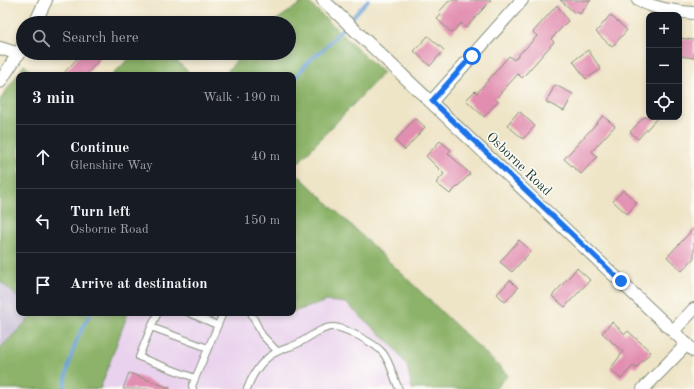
<!DOCTYPE html>
<meta charset="utf-8">
<style>
body{margin:0;font-family:"Old Standard TT",serif;background:#242831;color:#f1f3f6}
.controls{position:absolute;right:12px;top:12px;display:grid;overflow:hidden;border-radius:8px;box-shadow:0 2px 6px #0003}
.controls button{width:36px;height:36px;display:grid;place-items:center;padding:0;border:0;border-bottom:1px solid #363941;background:#171b24;color:#f1f3f6;font:20px sans-serif}
.stop{position:absolute;width:12px;height:12px;margin:-9px;border:3px solid #1a73e8;border-radius:50%;background:#fff}
.stop.end{background:#1a73e8;border-color:#fff;box-shadow:0 1px 4px #0008}
.list{margin:0;padding:0;list-style:none}
h2{display:flex;justify-content:space-between;align-items:center;height:52px;margin:0;padding:0 16px;font-size:17px}
h2 small{font-size:13px;font-weight:400;color:#9ea1a6}
.list li{display:grid;grid-template-columns:26px 1fr auto;gap:12px;align-items:center;box-sizing:border-box;height:64px;padding:0 16px;border-top:1px solid #363941}
.list b{display:block;font-size:15px;white-space:nowrap}
.list p{margin:0;font-size:13px;white-space:nowrap;color:#9ea1a6}
.list em{font-size:13px;font-style:normal;color:#9ea1a6}
.icon{flex:none;width:22px;height:22px;fill:none;stroke:currentColor;stroke-width:2;stroke-linecap:round;stroke-linejoin:round}
.map{position:relative;flex:none;width:694px;height:389px;overflow:hidden}
.search{position:absolute;background:#171b24;box-shadow:0 2px 6px #0003;left:16px;top:16px;width:280px;height:44px;display:flex;align-items:center;gap:10px;box-sizing:border-box;padding:0 14px;border-radius:22px;color:#9ea1a6;font-size:15px}
.panel{position:absolute;background:#171b24;box-shadow:0 2px 6px #0003;left:16px;top:72px;width:280px;height:244px;border-radius:8px}
.map>svg:first-child{display:block}
.built{fill:#e9d2ed}
.industrial{fill:#c9bfd7}
.forest{fill:#8cb369;stroke:#56784e}
.lines{fill:none;stroke-linecap:round;stroke-linejoin:round}
.stream{stroke:#679fd5;stroke-width:3.5}
.building{fill:#e28eb0}
.service-casing{stroke:#86907d;stroke-width:8}
.minor-casing{stroke:#86907d;stroke-width:14}
.service{stroke:#fff;stroke-width:6}
.minor{stroke:#fff;stroke-width:12}
.route{stroke:#1a73e8;stroke-width:5}
.labels{text-anchor:middle;dominant-baseline:central;stroke-width:3;stroke-linejoin:round;paint-order:stroke}
.street-label{font-size:14px;fill:#1f3d34;stroke:#fdfcf7}
</style>
<div class="map">
<svg width="694" height="389" viewBox="0 0 694 389">
<rect width="100%" height="100%" fill="#fdfcf7"/>
<filter id="ink" filterUnits="userSpaceOnUse"><feTurbulence type="fractalNoise" baseFrequency=".025" numOctaves="2"/><feDisplacementMap in="SourceGraphic" scale="8" xChannelSelector="R" yChannelSelector="G"/><feConvolveMatrix kernelMatrix="1 2 1 2 8 2 1 2 1" color-interpolation-filters="sRGB"/></filter>
<filter id="wash" filterUnits="userSpaceOnUse"><feTurbulence type="fractalNoise" baseFrequency=".012" numOctaves="4" result="noise"/><feDisplacementMap in="SourceGraphic" scale="16" xChannelSelector="R" yChannelSelector="G"/><feGaussianBlur stdDeviation="0.9" result="paint"/><feColorMatrix in="noise" values="0 0 0 0 0 0 0 0 0 0 0 0 0 0 0 0 0 1.4 0 .05"/><feComposite in="paint" operator="in"/></filter>
<g filter="url(#wash)">
<rect width="100%" height="100%" fill="#eee4c6"/>
<!-- built -->
<path class="built" d="M327,301l19,2 47,43 14,20 5,23h-312l28,-76h153l1,2 11,-2v-1z"/>
<!-- industrial -->
<path class="industrial" d="M0,281l19,17v15h16l-35,35z"/>
<!-- forest -->
<path class="forest" d="M306,0l77,73 -90,95v-93h-69l19,-22h46v-30h-17z
M135,53h33l24,22h-80z
M24,65l11,10h-16v223l-19,-17v-181z
M293,170l215,205 -13,14h-83l-5,-23 -14,-20 -47,-43 -19,-2 -34,11z
M35,313h93l-28,76h-100v-41z"/>
<g class="lines">
<!-- stream -->
<path class="stream" d="M293,80l16,-19 15,-12 44,-49
M64,389c4,-27 12,-53 27,-76"/>
</g>
<g id="blocks">
<!-- building -->
<path class="building" d="M450,0h41l-25,28 -5,-5 -9,10 -15,-14 4,-4 -2,-3z
M560,0h31l-11,14 -4,-3 -1,2z
M557,5l11,16 -17,18 3,3 -32,36 -4,-4 -23,25 3,2 -14,16 -18,-17 9,-9 2,2 32,-37 5,4 9,-10h1l13,-14 -4,-4z
M610,15l17,15 -15,17 -16,-15z
M428,36l16,14 -14,16 -16,-15z
M679,38l15,2v18l-15,-2z
M588,50l13,19 -15,10 -13,-18z
M82,53h14l5,5 -15,17h-24z
M555,85l18,9 -9,17 -18,-9z
M519,111l16,15 -12,13 -16,-14z
M603,116l12,10 -23,25 5,6 -16,17 -17,-15z
M644,117h14l-20,22 -8,-7z
M415,118l10,9 -20,23 -10,-9z
M440,141l11,9 -3,3 22,21 -20,20 -14,-11 8,-9 -18,-18z
M623,190l14,13 -10,11 -14,-13z
M694,228v30l-12,13 -15,-14z
M519,240l12,11 -19,21 -12,-10z
M577,268l13,12 -25,27 -13,-11z
M510,280l8,8 -13,14 -8,-8z
M612,322l13,12 3,-3 23,21 -15,16 -3,-2 -12,13 -11,-10 13,-17 -21,-19z
M129,373l41,15v1h-47z"/>
</g>
</g>
<g filter="url(#ink)">
<use href="#blocks" fill-opacity="0" stroke="#86907d" stroke-width="1"/>
<g class="lines">
<!-- service casing -->
<g class="service-casing">
<path id="service" d="M158,313l-7,14 57,21
M189,313l28,12
M251,313l11,22 15,16
M151,327l-12,30 56,21
M193,389l-1,-3 31,-73
M247,389c6,-16 15,-31 32,-38 6,-3 12,-4 18,-7 9,-4 24,-17 35,-17 11,-1 44,17 51,26 7,8 11,26 16,36"/>
</g>
<!-- minor casing -->
<g class="minor-casing">
<path id="minor" d="M323,0l371,351
M638,0c18,9 37,12 56,13
M35,23l11,-23
M0,48l19,6
M0,82l23,-36
M432,101l90,-101
M673,331l21,-22
M643,389l44,-45"/>
</g>
<!-- service -->
<use href="#service" class="service"/>
<!-- minor -->
<use href="#minor" class="minor"/>
</g>
</g>
<g class="lines" filter="url(#ink)">
<!-- route -->
<path class="route" d="M472,56l-40,45 189,180"/>
</g>
<g class="labels">
<!-- street labels -->
<g class="street-label">
<text transform="translate(519 164) rotate(44)">Osborne Road</text>
</g>
</g>
</svg>
<div class="controls">
<button>+</button>
<button>−</button>
<button><svg class="icon" aria-label="locate" viewBox="0 0 24 24"><circle cx="12" cy="12" r="6"/><path d="M12 2v4M12 18v4M2 12h4M18 12h4"/></svg></button>
</div>
<div class="stop" style="left:472px;top:56px"></div>
<div class="stop end" style="left:621px;top:281px"></div>
<div class="search"><svg class="icon" aria-label="search" viewBox="0 0 24 24"><circle cx="10" cy="10" r="6"/><path d="M15 15l6 6"/></svg>Search here</div>
<section class="panel">
<h2>3 min<small>Walk · 190 m</small></h2>
<ul class="list">
<li><svg class="icon" aria-label="ahead" viewBox="0 0 24 24"><path d="M12 20V5M6 11l6-6 6 6"/></svg><div><b>Continue</b><p>Glenshire Way</p></div><em>40 m</em></li>
<li><svg class="icon" aria-label="left" viewBox="0 0 24 24"><path d="M17 20v-9H6M10 6l-5 5 5 5"/></svg><div><b>Turn left</b><p>Osborne Road</p></div><em>150 m</em></li>
<li><svg class="icon" aria-label="arrive" viewBox="0 0 24 24"><path d="M6 21V4h12l-3 4 3 4H6"/></svg><div><b>Arrive at destination</b></div></li>
</ul>
</section>
</div>
